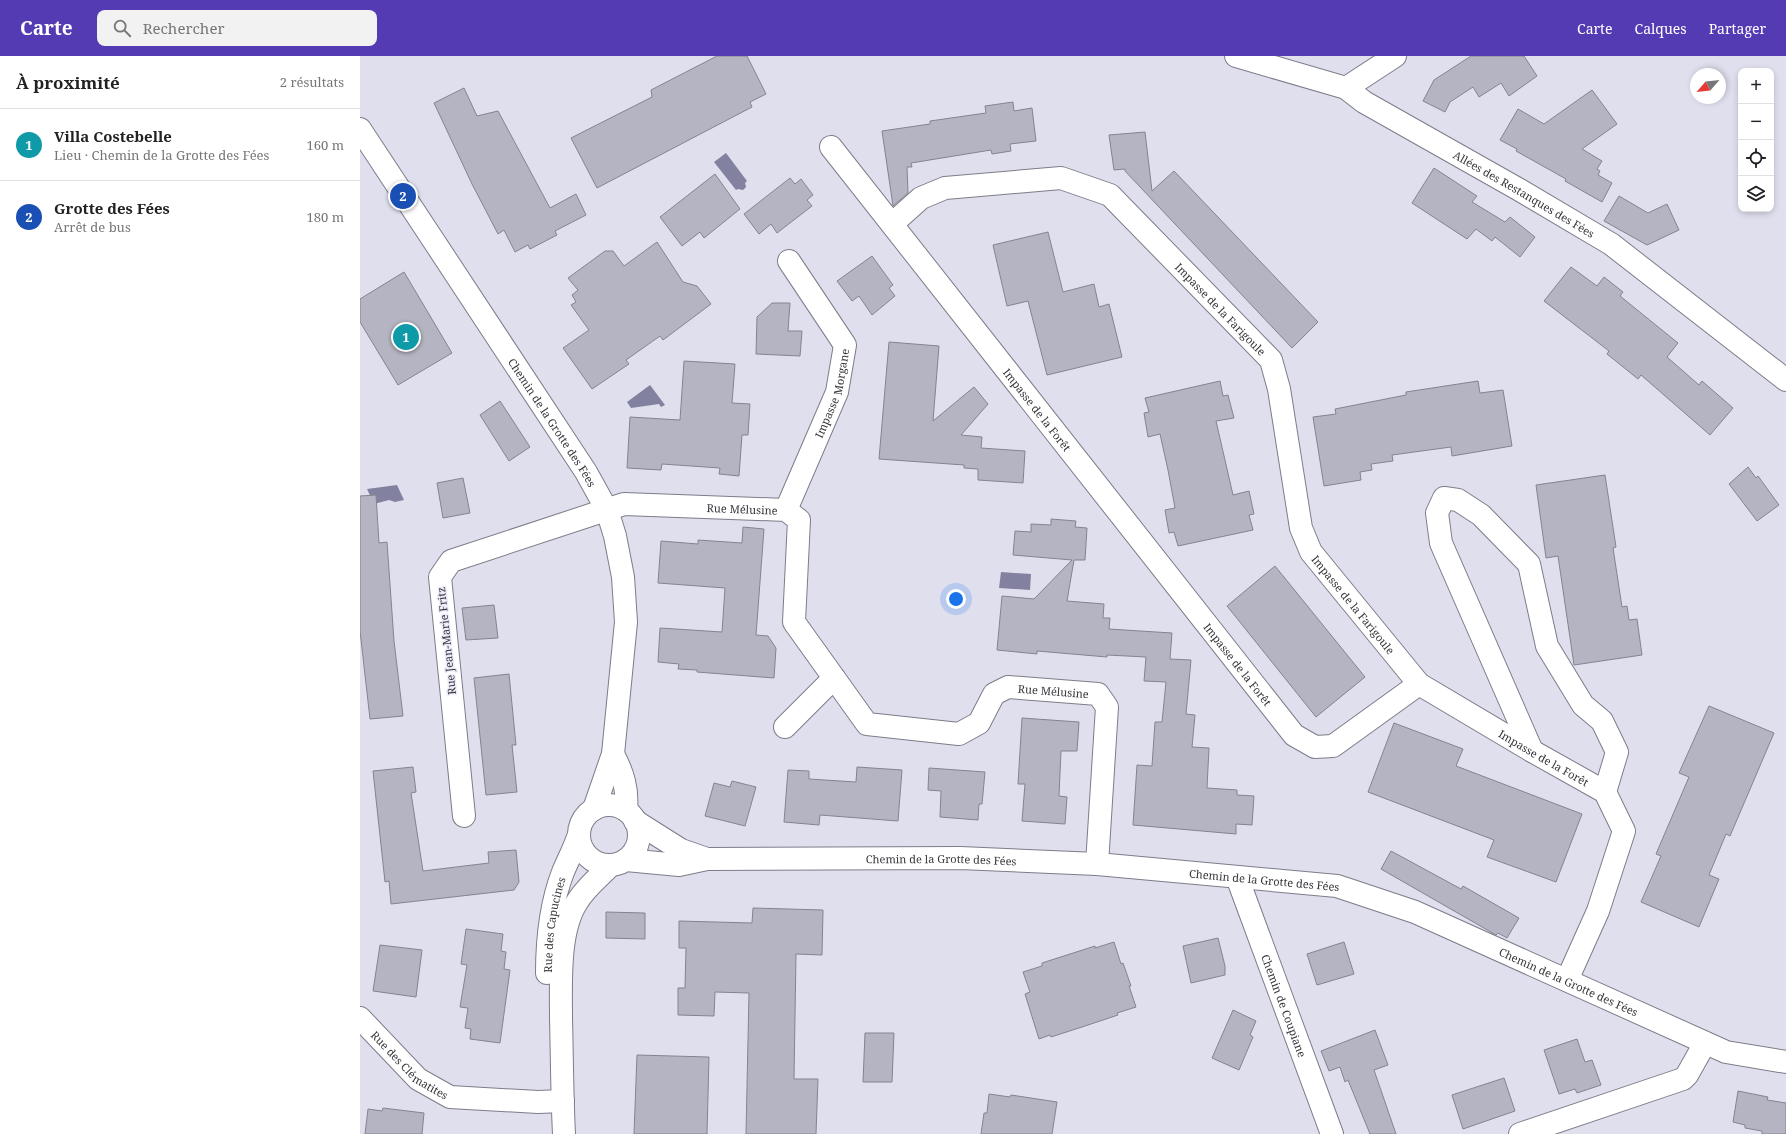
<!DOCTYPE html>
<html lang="fr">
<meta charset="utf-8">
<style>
body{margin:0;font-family:"Noto Serif",serif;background:#f2f2f2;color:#222}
.controls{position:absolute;right:12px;top:12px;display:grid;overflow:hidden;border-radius:8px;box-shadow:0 2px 6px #0003}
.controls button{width:36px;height:36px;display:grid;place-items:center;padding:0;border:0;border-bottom:1px solid #e0e0e0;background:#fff;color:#222;font:20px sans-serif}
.compass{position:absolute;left:1330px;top:12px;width:36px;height:36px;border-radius:50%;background:#fff;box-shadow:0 2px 6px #0003;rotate:242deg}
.you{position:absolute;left:596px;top:543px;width:14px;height:14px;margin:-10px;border:3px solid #fff;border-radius:50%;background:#1a73e8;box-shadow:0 0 0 6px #1a73e833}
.badge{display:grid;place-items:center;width:26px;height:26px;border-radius:50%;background:#553bb3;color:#fff;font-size:13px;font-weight:700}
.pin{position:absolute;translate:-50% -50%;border:2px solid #fff;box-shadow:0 1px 4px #0006}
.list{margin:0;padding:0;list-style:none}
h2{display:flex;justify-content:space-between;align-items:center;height:52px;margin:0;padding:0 16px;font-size:17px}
h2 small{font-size:13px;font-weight:400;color:#767676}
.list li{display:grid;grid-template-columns:26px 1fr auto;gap:12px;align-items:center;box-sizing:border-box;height:72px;padding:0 16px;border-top:1px solid #e0e0e0}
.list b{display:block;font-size:15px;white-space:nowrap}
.list p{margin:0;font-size:13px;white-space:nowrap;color:#767676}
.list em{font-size:13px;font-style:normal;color:#767676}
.icon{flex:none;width:22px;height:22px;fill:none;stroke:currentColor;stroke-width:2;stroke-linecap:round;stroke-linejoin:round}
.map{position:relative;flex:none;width:1426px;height:1078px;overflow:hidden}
header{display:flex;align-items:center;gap:24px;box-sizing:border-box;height:56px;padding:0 20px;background:#553bb3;color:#fff}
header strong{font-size:19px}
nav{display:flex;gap:22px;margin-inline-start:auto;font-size:14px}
.search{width:280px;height:36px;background:#f2f2f2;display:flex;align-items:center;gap:10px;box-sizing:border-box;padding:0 14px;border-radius:8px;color:#767676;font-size:15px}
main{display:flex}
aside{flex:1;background:#fff}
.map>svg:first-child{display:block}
.water{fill:#8281a0}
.building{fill:#b4b4c2;stroke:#848491}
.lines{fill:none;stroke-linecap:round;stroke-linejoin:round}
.minor-casing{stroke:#7d7c89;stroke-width:24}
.minor{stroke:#fff;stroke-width:22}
.labels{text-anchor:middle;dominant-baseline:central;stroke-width:3;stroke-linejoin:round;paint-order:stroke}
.street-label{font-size:11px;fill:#36363b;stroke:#edecfb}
</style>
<header>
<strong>Carte</strong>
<div class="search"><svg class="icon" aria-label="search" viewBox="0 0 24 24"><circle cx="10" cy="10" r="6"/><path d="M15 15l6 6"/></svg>Rechercher</div>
<nav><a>Carte</a><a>Calques</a><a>Partager</a></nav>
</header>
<main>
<aside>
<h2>À proximité<small>2 résultats</small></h2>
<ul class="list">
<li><span class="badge" style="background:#0f9aa8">1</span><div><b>Villa Costebelle</b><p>Lieu · Chemin de la Grotte des Fées</p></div><em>160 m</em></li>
<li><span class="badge" style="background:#1a4fb4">2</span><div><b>Grotte des Fées</b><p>Arrêt de bus</p></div><em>180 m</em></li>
</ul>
</aside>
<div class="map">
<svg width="1426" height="1078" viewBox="0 0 1426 1078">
<rect width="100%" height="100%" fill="#dfdfee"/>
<!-- water -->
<path class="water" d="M366,97l21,28 -2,2 1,4 -3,3 -5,-1 -2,1 -22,-28z
M290,329l15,20 -4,2 -2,-3 -28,4 -4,-6z
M37,429l7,15 -9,2 -6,-2 -15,4 -7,-15z
M641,516l30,2 -1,16 -31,-2z"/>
<!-- building -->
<path class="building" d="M357,0h30l19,38 -16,8 2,5 -155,81 -26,-50 81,-41 -1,-7z
M1111,0h53l13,20 -28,20 -8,-13 -22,14 -6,-10 -23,15 -5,10 -22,-11 11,-21z
M104,32l13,28 21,-5 52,97 26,-14 10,21 -31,16 2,4 -27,14 -2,-4 -13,7 -11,-22 -6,4 -26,-50 -38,-81z
M1232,34l25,34 -35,25 20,12 -5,8 3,2 -2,4 14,8 -10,19 -37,-21 1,-2 -50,-28 1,-2 -17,-9 18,-31 26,15z
M653,46l1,9 18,-3 4,33 -26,3 1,7 -19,3 -1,-4 -80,13 1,4h-5l1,26 -15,13 -11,-75 48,-7v-3l56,-8 -1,-7z
M785,76l7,59 22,-20 144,151 -26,26 -167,-177v-2l-11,1 -5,-35z
M1074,112l43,28 -5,6 33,20 5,-5 25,20 -15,20 -25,-20 -3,4 -16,-12 -9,10 -55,-36z
M355,118l25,35 -36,29 -4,-6 -18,14 -22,-29z
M430,122l5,6 6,-5 12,16 -6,5 5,6 -35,27 -6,-9 -12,10 -15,-20z
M1259,140l29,17 19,-9 12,26 -32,15 -43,-24z
M688,176l15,60 31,-8 5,23 10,-3 13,53 -75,18 -19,-74 -21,5 -14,-61z
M297,186l26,40 14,4 14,18 -48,36 -3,-4 -34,24 3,4 -37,25 -29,-41 26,-18 -18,-25 5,-3 -4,-7 6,-5 -10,-12 37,-27h8l11,15z
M512,200l21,29 -4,3 6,8 -23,19 -13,-19 -7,5 -15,-20z
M1211,211l26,19 7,-9 19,15 -3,4 58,47 -11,14 32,28 3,-4 31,27 -23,27 -69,-60 -3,4 -31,-25 2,-3 -65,-50z
M44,216l48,81 -54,32 -38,-63v-23z
M412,247h18l-2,28h14l-2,25 -44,-2 1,-37z
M529,286l50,4 -6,75 41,-34 14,17 -27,31 21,2 -1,11 44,3 -2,32 -45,-3v-11l-14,-1v-3l-85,-6z
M324,305l51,3 -3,39 18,1 -2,31h-6l-3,41 -20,-2 1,-6 -58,-4 -1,6 -34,-2 3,-51 50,3z
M860,325l3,15 5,-1 6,23 -18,3 17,74 16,-4 5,23 -5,1 4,15 -75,16 -4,-14 -5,1 -4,-23 10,-2 -7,-38 -8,-36 -12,3 -4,-24 5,-1 -4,-14z
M1118,325l2,12 23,-3 9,56 -60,10 -1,-9 -59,8 1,6 -22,3 1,6 -12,2 1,8 -37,6 -11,-69 23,-3 -1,-5 71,-14v-3z
M140,345l30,46 -21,14 -29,-46z
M1388,411l8,11 2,-2 21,29 -22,16 -28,-37z
M1245,419l11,72 -3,1 9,59 5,-1 2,14 8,-1 5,36 -68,10 -16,-109 -12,2 -10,-73z
M103,422l7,35 -27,5 -6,-35z
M16,439l3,48 8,-1 7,99 9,75 -33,3 -10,-88v-135z
M691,463l25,2 -1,6 12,1 -2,32h-11l-7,41 37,3 -1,14h7l-1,11 63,4 -2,26 21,1 -5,54 9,1 -3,32 17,1 -2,40 30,2v5l17,1 -2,29 -16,-1v10l-103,-9 4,-60 15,1 3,-44h7l4,-40 -22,-1 2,-24 -39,-2v2l-70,-6v3l-40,-4 5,-54 32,3 38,-39 -59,-5 2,-24 16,1v-8l20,1z
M383,471l21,2 -8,106 12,1 8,12 -2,30 -77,-6v-2l-19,-1 1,-5 -21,-2 2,-34 62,4 3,-44 -67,-5 3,-42 37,3v-4l44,3z
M915,510l90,111 -49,40 -89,-111z
M134,549l4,33 -32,2 -4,-32z
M149,618l7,71h-4l5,47 -31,3 -12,-117z
M1349,650l65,27 -44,103 -4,-2 -17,41 10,4 -20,48 -58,-25 20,-46 -5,-2 33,-77 -10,-4z
M662,662l57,4 -2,29h-16l-2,45 8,1 -2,27 -43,-3 3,-37h-7z
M1034,667l69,26 -7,17 126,48 -26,68 -69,-25 7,-17 -126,-48z
M53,711l3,25 -5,1 12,78 66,-8 -1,-11 28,-2 3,32 -5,8 -123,14 -2,-23 -4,1 -12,-111z
M497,711l45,3 -4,51 -78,-6 -1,10 -35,-3 4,-52 21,1v8l47,3z
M569,712l56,4 -3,32h-3l-1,16 -38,-3 1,-26 -13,-1z
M372,725l24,6 -11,39 -40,-10 9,-33 16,4z
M1031,795l70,38 2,-3 56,32 -12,20 -9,-5 -2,2 -115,-66z
M393,852l70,2 -1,45 -26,-1 -2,125h24l-2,55h-70l3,-141 -34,-1 -1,24 -36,-1v-27h7l1,-40h-7v-27l73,2z
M246,856l39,1v26l-39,-1z
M106,873l37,5 -2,17 5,1 -2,17 6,1 -10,73 -30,-4 1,-10 -6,-1 3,-20 -8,-1 7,-42 -6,-1z
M858,882l7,28v9l-34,8 -8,-37z
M754,886l7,22 2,-1 8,23h-2l7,21 -19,6 1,2 -36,12 -31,10 -1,-2 -11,4 -14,-45 5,-2 -7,-20 19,-6v-3l53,-17v2z
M984,886l10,32 -37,11 -10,-31z
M20,889l42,5 -6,47 -43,-6z
M873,954l23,11 -6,14 3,2 -14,33 -27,-12z
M1015,974l13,35 -14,5 22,64h-26l-22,-54 -3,2 -5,-15 -11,4 -8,-20z
M505,977h29l-2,49h-29z
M1217,983l8,23 7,-2 9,25 -24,8 -2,-4 -16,5 -15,-44z
M277,999l72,2 -2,77h-73z
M1144,1022l11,33 -52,18 -11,-34z
M1378,1035l30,6 -1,3 19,3v31h-24v-3l-17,-3v-3l-12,-3z
M629,1038l21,3 1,-2 46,7 -5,32h-71l3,-21h3z
M23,1052l41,5 -2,21h-57l3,-25 14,2z"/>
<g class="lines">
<!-- minor casing -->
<g class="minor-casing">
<g id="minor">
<path id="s1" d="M876,0l110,32 18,14 154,87 93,55 175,136"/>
<path d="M986,32l49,-32"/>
<path id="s2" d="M0,73l226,343 21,38 8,26 8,41 3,45 -13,132 -19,55"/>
<path id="s3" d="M471,91l463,588 21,12 18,-1 86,-62"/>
<path id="s4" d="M532,168l29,-26 24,-10 116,-10 49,17 161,165 8,29 22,139 10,24 108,132 113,67 73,41 19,39 -26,80 -31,69"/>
<path id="s5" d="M426,454l51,-118 8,-47 -56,-84"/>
<path d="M425,671l49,-49"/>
<path d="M1172,695l-91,-208 -4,-30 7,-15 14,2 23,15 48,49 18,82 36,59 19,16 15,31 -12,40"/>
<path d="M253,698c10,19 15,35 13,56"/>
<circle cx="249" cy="779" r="30"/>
<path id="s6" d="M104,760l-24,-239 11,-16 173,-57 162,6 13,10 -5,102 73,102 92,10 20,-11 15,-29 14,-7 90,7 9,13 -10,157"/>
<path d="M275,765l46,29 26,9"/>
<path id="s7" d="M266,804l53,5 28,-6 253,-1 137,6 240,22 78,26 311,140 60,10"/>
<path id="s8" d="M877,821l95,257"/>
<path id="s9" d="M187,917c0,-34 4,-70 16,-101 5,-12 11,-23 15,-35"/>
<path id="s10" d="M0,962l58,61 32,18 88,5 25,-1"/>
<path d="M204,1078c-2,-39 -2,-77 -3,-116 0,-34 -3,-87 16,-116 8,-14 22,-25 33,-36"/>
<path d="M1160,1078l163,-55 4,-4 18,-32"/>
</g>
</g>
<!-- minor -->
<use href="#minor" class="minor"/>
</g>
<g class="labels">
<!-- street labels -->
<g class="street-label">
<text stroke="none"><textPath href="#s1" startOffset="322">Allées des Restanques des Fées</textPath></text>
<text stroke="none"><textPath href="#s4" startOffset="392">Impasse de la Farigoule</textPath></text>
<text stroke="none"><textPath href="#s5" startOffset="126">Impasse Morgane</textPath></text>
<text stroke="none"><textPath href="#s3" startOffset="334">Impasse de la Forêt</textPath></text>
<text stroke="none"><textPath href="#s2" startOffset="351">Chemin de la Grotte des Fées</textPath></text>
<text stroke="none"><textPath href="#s6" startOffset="560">Rue Mélusine</textPath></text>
<text stroke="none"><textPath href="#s4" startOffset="728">Impasse de la Farigoule</textPath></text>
<text transform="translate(86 585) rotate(-96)">Rue Jean-Marie Fritz</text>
<text stroke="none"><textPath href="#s3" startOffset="658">Impasse de la Forêt</textPath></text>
<text stroke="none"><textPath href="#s6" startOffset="1057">Rue Mélusine</textPath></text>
<text stroke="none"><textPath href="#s4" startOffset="976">Impasse de la Forêt</textPath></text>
<text stroke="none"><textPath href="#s7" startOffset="316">Chemin de la Grotte des Fées</textPath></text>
<text stroke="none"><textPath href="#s7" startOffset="640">Chemin de la Grotte des Fées</textPath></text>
<text stroke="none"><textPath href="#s9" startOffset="49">Rue des Capucines</textPath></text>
<text stroke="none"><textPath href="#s7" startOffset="964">Chemin de la Grotte des Fées</textPath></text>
<text stroke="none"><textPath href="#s8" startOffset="137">Chemin de Coupiane</textPath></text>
<text stroke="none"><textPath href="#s10" startOffset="69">Rue des Clématites</textPath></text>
</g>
</g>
</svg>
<div class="controls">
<button>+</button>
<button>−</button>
<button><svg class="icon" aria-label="locate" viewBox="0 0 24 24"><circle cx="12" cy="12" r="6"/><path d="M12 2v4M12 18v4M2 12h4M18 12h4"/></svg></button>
<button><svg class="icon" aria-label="layers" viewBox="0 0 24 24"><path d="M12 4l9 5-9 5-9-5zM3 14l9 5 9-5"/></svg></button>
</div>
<svg class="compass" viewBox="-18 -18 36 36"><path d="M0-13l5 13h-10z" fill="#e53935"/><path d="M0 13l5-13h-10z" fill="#767676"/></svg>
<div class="you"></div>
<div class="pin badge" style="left:46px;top:281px;background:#0f9aa8">1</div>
<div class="pin badge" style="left:43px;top:140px;background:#1a4fb4">2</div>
</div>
</main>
